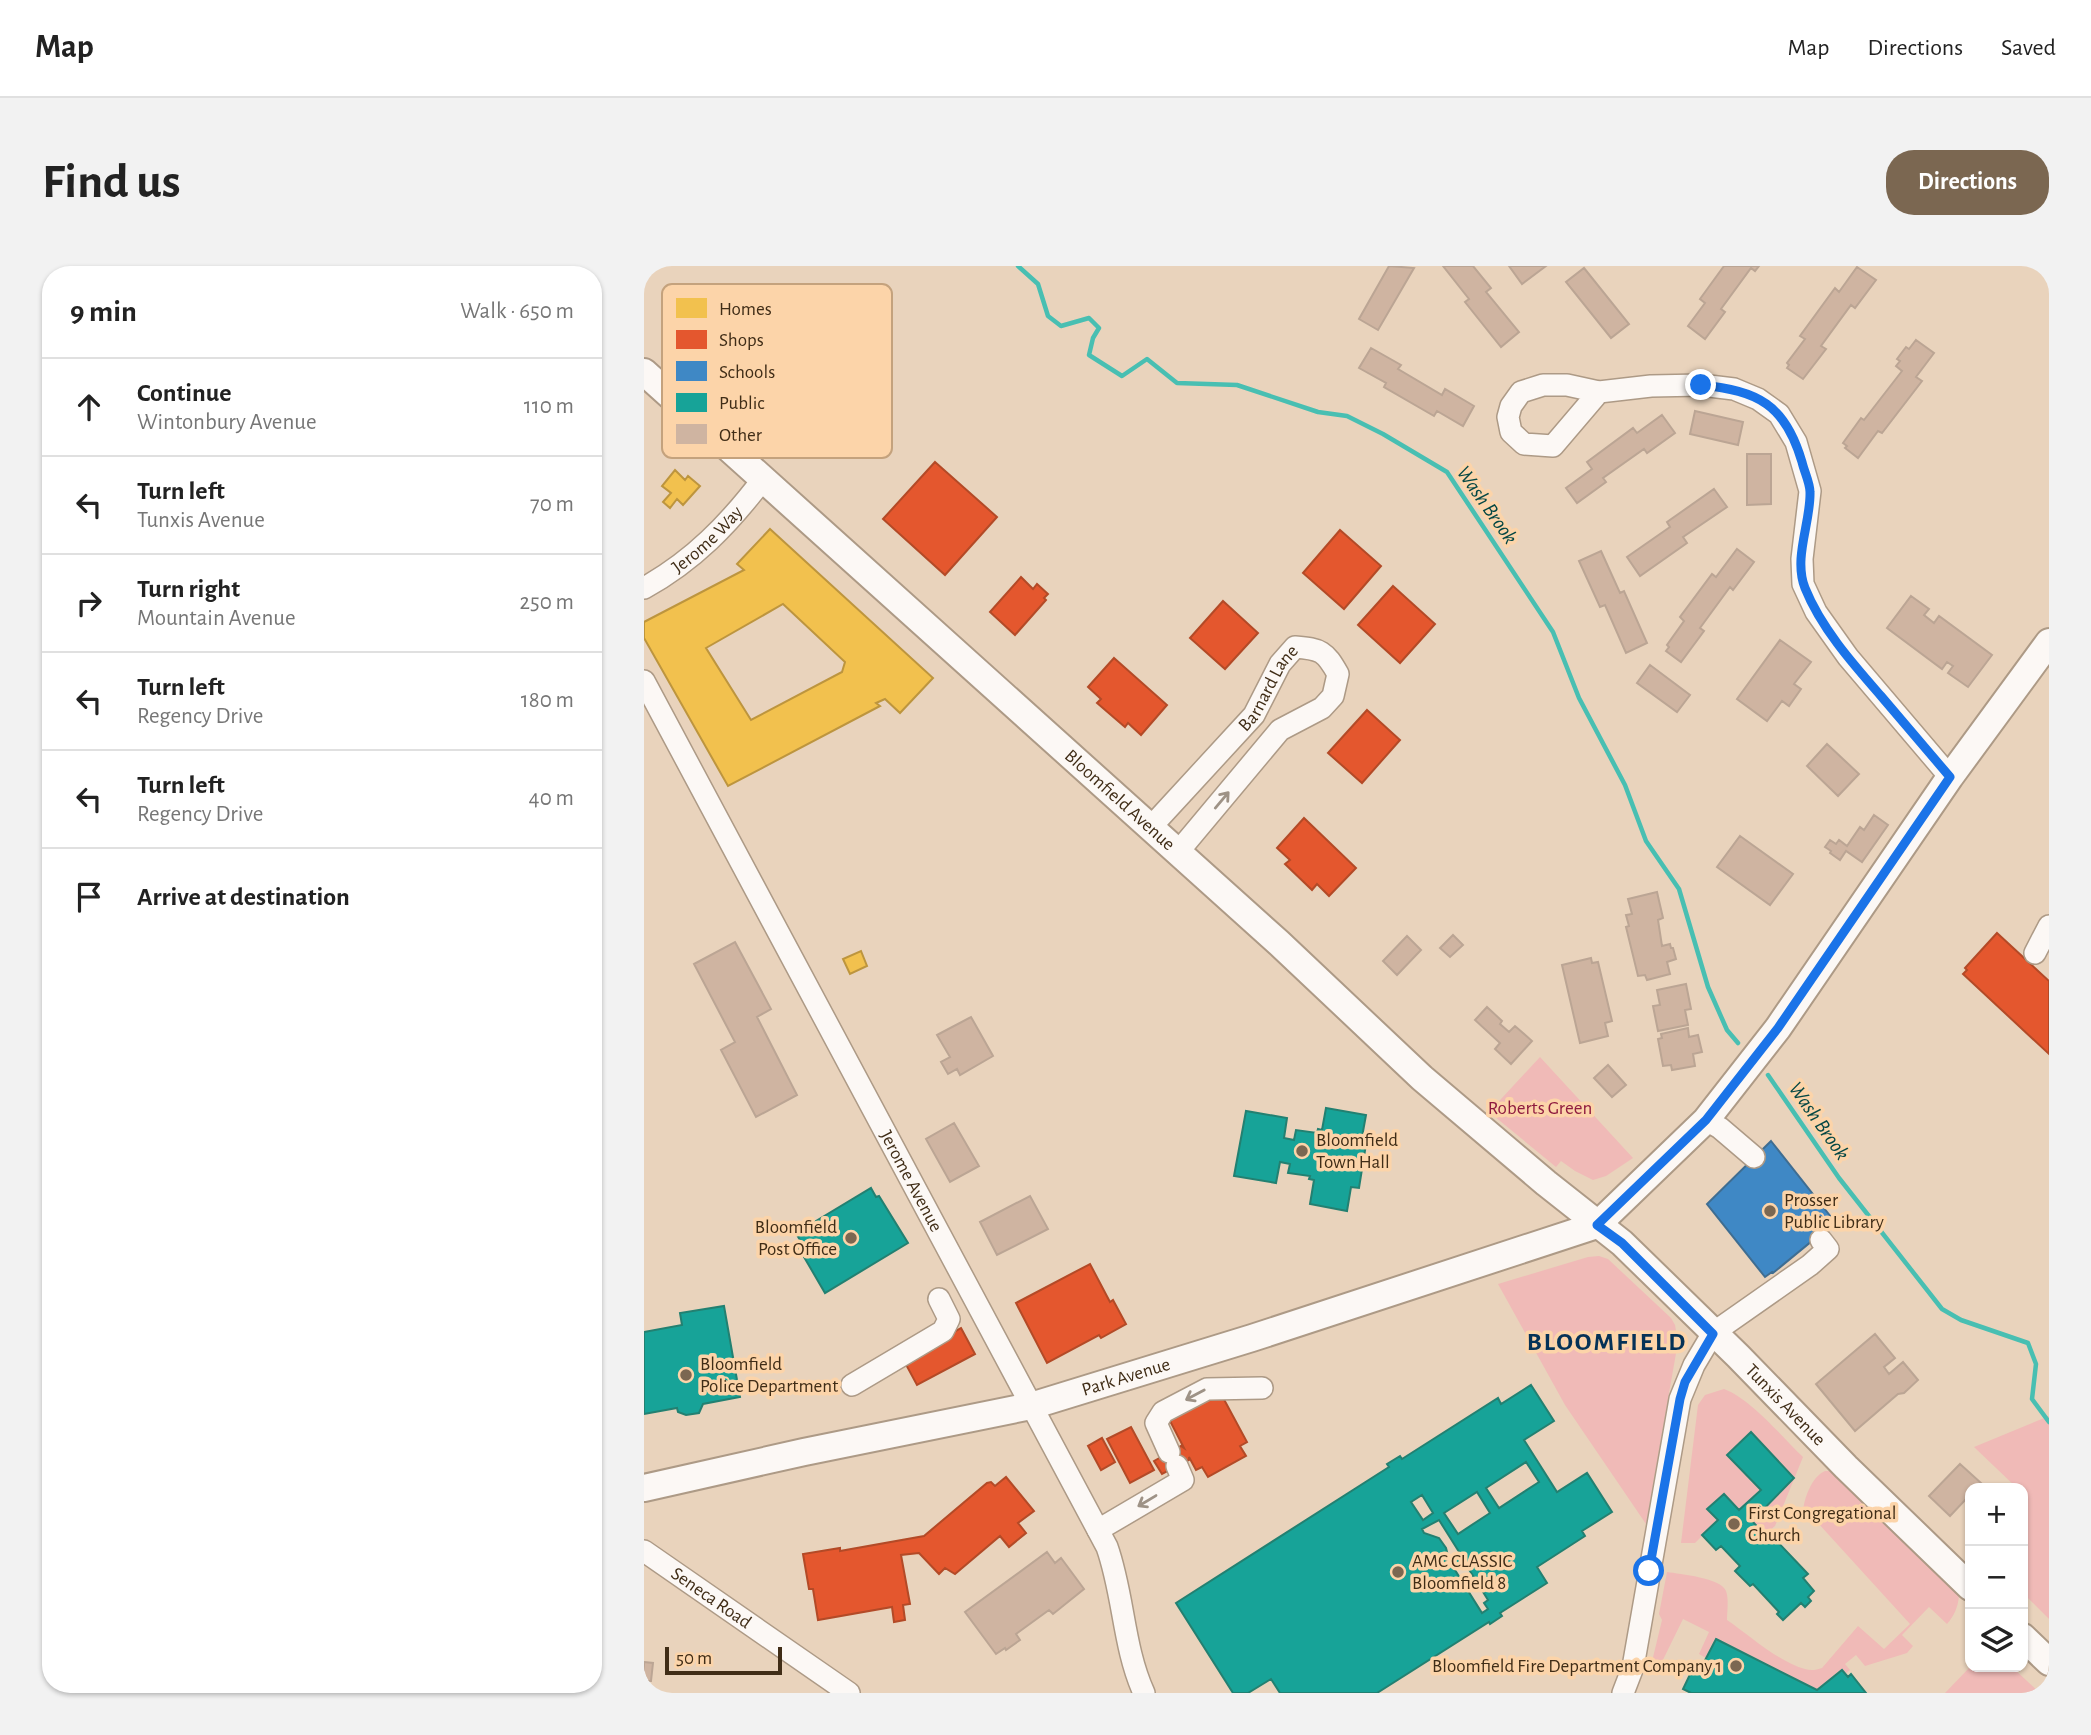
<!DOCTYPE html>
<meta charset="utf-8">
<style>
body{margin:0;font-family:"Alegreya Sans",sans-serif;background:#f2f2f2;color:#222}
.controls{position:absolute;right:21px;bottom:21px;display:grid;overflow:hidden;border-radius:14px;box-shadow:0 2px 5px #0004}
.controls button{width:63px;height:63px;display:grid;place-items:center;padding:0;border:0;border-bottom:2px solid #e0e0e0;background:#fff;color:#222;font:35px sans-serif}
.scale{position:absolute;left:21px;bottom:18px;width:117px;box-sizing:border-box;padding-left:7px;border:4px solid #402d17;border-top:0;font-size:19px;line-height:24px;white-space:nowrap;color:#402d17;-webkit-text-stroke:5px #fcd4a9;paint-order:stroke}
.stop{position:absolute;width:21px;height:21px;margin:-16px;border:5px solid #1a73e8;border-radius:50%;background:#fff}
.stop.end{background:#1a73e8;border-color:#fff;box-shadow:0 2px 7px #0008}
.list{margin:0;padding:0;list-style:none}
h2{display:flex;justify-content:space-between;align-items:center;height:91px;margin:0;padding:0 28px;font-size:30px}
h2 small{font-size:23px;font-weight:400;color:#767676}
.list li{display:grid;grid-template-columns:46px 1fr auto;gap:21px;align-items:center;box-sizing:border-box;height:98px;padding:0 28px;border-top:2px solid #e0e0e0}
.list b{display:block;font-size:26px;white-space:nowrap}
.list p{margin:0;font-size:23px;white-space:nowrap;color:#767676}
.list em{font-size:23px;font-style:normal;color:#767676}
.icon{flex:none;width:38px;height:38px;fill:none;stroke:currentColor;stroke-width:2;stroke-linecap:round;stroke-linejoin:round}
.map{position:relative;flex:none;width:1405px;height:1427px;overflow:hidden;border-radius:28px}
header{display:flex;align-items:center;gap:42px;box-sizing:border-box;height:98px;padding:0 35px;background:#fff;border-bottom:2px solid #e0e0e0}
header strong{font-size:33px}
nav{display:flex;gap:38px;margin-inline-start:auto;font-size:24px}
.intro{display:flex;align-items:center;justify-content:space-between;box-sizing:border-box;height:168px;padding:0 42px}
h1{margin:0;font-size:49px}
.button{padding:18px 32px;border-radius:28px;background:#7b6751;color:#fff;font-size:24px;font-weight:700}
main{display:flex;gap:42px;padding:0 42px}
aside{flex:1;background:#fff;border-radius:28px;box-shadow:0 2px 5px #0004}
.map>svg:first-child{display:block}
.green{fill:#f0bab7}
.homes{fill:#f2c14e;stroke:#bd953e;stroke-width:2;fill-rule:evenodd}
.shops{fill:#e4572e;stroke:#b34a27;stroke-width:2}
.schools{fill:#3f88c5;stroke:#3f6d91;stroke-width:2}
.public{fill:#17a398;stroke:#238071;stroke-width:2;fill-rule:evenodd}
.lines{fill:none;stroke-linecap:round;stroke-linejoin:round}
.stream{stroke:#48bfb2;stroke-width:4.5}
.building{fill:#cfb4a1;stroke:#bba594;stroke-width:2}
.minor-casing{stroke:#ad9a86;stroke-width:24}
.major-casing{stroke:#ad9a86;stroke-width:30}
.minor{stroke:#fcf8f5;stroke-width:21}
.major{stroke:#fcf8f5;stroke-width:26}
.oneway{stroke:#9e9286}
.route{stroke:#1a73e8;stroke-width:9}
.poi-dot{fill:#7b6751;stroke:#fcd4a9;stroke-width:2.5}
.labels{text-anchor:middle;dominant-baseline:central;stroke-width:7;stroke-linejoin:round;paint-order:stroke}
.street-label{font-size:19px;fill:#402d17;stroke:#fcd4a9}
.park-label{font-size:19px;fill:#8f1b3f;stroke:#fcd4a9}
.poi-label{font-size:19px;fill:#402d17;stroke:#fcd4a9;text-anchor:start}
.water-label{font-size:21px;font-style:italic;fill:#054744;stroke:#fcd4a9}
.district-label{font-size:26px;font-weight:bold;letter-spacing:2px;fill:#053257;stroke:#fcd4a9}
.key{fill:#fcd4a9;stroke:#c4a27d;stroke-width:2}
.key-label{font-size:19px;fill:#402d17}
</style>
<header>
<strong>Map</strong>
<nav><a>Map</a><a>Directions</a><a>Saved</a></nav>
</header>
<div class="intro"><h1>Find us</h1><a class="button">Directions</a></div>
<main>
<aside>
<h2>9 min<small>Walk · 650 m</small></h2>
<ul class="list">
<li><svg class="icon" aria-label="ahead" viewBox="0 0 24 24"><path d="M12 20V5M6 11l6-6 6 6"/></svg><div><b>Continue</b><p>Wintonbury Avenue</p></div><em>110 m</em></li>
<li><svg class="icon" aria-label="left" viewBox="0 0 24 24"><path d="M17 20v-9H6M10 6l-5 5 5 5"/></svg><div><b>Turn left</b><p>Tunxis Avenue</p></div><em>70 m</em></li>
<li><svg class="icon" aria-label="right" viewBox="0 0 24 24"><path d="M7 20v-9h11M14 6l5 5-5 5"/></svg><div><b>Turn right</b><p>Mountain Avenue</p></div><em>250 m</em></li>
<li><svg class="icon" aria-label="left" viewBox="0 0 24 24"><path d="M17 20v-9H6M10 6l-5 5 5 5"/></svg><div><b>Turn left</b><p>Regency Drive</p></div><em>180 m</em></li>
<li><svg class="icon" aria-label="left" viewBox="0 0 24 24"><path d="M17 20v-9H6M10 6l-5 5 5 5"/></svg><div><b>Turn left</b><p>Regency Drive</p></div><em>40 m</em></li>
<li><svg class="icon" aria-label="arrive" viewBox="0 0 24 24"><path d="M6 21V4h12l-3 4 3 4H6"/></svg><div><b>Arrive at destination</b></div></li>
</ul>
</aside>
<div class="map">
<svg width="1405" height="1427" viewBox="0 0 1405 1427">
<rect width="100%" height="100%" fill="#e9d3bc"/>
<!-- green -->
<path class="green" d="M896,791l93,101 -27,18 -13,4 -18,-9 -14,-10 -5,6 -67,-55z
M955,990l9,3 63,59 4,7 3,17 -32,182 -81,-119 -67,-121 90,-27z
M1080,1123c27,10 58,48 79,68l-28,69 -6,5 3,5 -3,3 -17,-18 25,-24 -26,-64 -23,22 33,35 -22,20 -15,-16 -17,15 11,11 -23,23h-14l17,-138 7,-10z
M1405,1150v203l-26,-26v-91l4,-4 -4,-4v-6h-6l-43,-41z
M1181,1205h6l124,119 4,6c-1,11 -5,20 -12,28l-18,-17 -27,28 11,11 -6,7 -42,13 -9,-11 -11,9 5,6 -5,4 -4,-4 -24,20 -100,-51 -11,19 -7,-4 10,-22 -26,-13 -25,51 -9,4 13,-54 -3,-6 8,-42c13,2 54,6 59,19 3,8 1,21 1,29 22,15 53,43 78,49 6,2 11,1 17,-1l36,-42 26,23 26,-25 -103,-113 -4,3c0,-14 9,-38 22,-43z
M1326,1401h42l28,26h-95z"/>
<!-- homes -->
<path class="homes" d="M31,204l10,10 3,-4 12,10 -17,19 -6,-6 -7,9 -7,-6 8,-9 -9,-7z
M126,263l163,149 -33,35 -15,-14 -9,4 4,3 -152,80 -84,-148v-16l100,-52 -7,-6zM139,338l62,58 -3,10 -91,48 -45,-72z
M217,685l6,15 -17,8 -7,-15z"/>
<!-- shops -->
<path class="shops" d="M291,196l62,55 -52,58 -62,-56z
M696,264l41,36 -37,43 -41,-36z
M377,311l12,12 4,-5 11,10 -4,4 2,2 -31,35 -25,-23z
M749,320l42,38 -35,39 -42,-38z
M579,335l35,32 -33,36 -35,-31z
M470,392l53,47 -26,30 -13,-12 -3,4 -28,-24 4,-4 -13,-12z
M723,444l33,30 -38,43 -34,-30z
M660,552l52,50 -27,28 -12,-12 -5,6 -27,-26 5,-4 -13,-12z
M1353,667l52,48v73l-86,-80 4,-4 -2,-2z
M446,998l20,38 3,-2 13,24 -25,14 -2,-3 -52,28 -31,-60z
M317,1062l14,26 -58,31 -14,-26z
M576,1126l27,50 -7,4 6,10 -38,21 -6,-10 -6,3 -7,-13v3l-27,14 -8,-13 27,-15 3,2 -15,-29z
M487,1161l23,43 -24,13 -23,-44z
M458,1172l13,24 -14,8 -13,-24z
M362,1211l28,34 -16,12 8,10 -17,14 -9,-11 -45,38 -10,-6 -6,6 -20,-21 -18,2 9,49 -7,1 2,15 -11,2 -2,-15 -74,13 -5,-31h-4l-6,-35 37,-6v3l84,-15 63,-53 4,-1 4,4z"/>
<!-- schools -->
<path class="schools" d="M1127,875l64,81 -62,51 -1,-1 -7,5 -58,-73z"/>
<!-- public -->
<path class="public" d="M682,842l40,7 -4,22 5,1 -8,50 -8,-1 -4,24 -37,-7 4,-24 -5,-1 1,-3 -22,-3 2,-9 -10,-2 -4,21 -42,-7 12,-65 41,7 -3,20 10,2 2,-10 21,3 1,-4 4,1z
M227,922l5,9 3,-1 29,47 -83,50 -28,-48 4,-3 -5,-9z
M80,1040l16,91 -37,7 -4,9 -13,2 -8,-3 -1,-4 -33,6v-82l38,-7 -2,-12z
M887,1119l23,36 -30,19 33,52 30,-19 25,39 -30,19 3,5 -48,31 10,16 -47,30 2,3 -12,8 -1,-2 -112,71h-97l-9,-14 -23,14h-15l-57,-90 213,-136 -2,-3 13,-8 2,3 96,-61 3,6zM882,1196l13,20 -40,26 -13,-20zM833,1226l13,21 -32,21 -14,-21zM778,1229l11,18 -10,7 -12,-18zM795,1254l22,35 -15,12 -2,-1 4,-10 -2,-8 -7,-10 -15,-5 -2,-4zM821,1297l23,37 -4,3 4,6 -6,4 -27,-43z
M1107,1166l43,46 -42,43 17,18 3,-3 36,38 -5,4 11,13 -6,6 3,4 -6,6 -4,-4 -18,17 -6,-6 2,-2 -26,-28 -3,2 -15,-15 5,-5 -19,-20 -5,4 -14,-15 16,-15 -11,-11 17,-15 15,16 22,-20 -34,-35z
M1072,1373l101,51 25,-20 6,7 3,-3 15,19h-175l-8,-4 12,-25 6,4z"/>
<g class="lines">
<!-- stream -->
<path class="stream" d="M374,0l20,18 10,32 13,10 28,-8 10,10 -6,10 -4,17 33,21 25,-17 30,24 60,2 81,27 29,4 36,18 64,38 106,160 26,66 46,87 21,56 33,48 29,98 19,43 11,13
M1124,809l71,103 103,131 19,11 67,23 8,21 -4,35 17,23"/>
</g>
<!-- building -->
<path class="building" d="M745,0l25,2 -36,62 -19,-11z
M799,0h30l18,22 -5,4 33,40 -18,15 -36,-45 4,-3z
M865,0h37l-24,18z
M1080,0h35l-4,5 -4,-3 -30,41 4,3 -20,27 -17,-13 17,-23 -5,-4z
M1213,1l19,13 -21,28 -4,-3 -30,41 5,3 -23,30 -16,-11 2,-3 -2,-2 18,-24 -5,-3 35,-48 4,4z
M940,2l45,56 -18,14 -45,-56z
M1272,74l18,13 -18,24 6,4 -40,52 -4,-2 -20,27 -13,-10 2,-2 -4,-3 18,-25 3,2 38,-49 -6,-5 4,-5 -3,-2 9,-12 3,2z
M727,82l30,17 -3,4 44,26 3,-6 29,17 -11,20 -26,-15 -3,5 -50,-29 2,-4 -27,-15z
M1051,145l48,11 -5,23 -48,-11z
M1018,149l13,18 -28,20 -3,-4 -41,29 3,4 -29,21 -11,-15 26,-19 -5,-7 46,-34 4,5z
M1103,188h24v50l-24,1z
M1070,223l13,18 -44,30 4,6 -47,33 -13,-19 43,-30 -3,-5z
M1093,283l17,13 -21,28 -3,-3 -30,41 4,3 -23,31 -15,-11 3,-4 -2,-2 17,-24 -4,-4 32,-43 4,3z
M957,285l19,42 4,-2 23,52 -21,10 -21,-48 -5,2 -21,-46z
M1267,330l18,13 -5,6 10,8 5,-7 53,39 -24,32 -20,-14 5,-7 -6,-4 -5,7 -55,-41z
M1136,374l31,22 -17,22 7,5 -12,17 -7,-5 -15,20 -30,-22z
M1006,399l40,30 -13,17 -40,-29z
M1183,478l32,30 -21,22 -31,-30z
M1230,549l14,10 -26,37 -16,-11 -6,9 -10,-7 1,-2 -6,-4 5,-7 6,4 3,-4 8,6 13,-19 4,3z
M1096,570l53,38 -23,31 -53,-38z
M1013,626l6,26 -5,2 4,26 8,-2 1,4h2l3,11 -9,3 3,12 -23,6 -2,-5 -7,1 -12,-49 3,-1 -3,-11 6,-1 -4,-15z
M809,669l10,10 -13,12 -10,-9z
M763,670l14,14 -24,25 -14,-14z
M91,676l36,67 -14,8 40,78 -41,22 -35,-67 14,-8 -41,-78z
M947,692l1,5 6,-1 14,59 -7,2 3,13 -28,7 -18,-78z
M1042,718l5,25 -6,1 3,15 -30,6 -5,-25 7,-1 -3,-15z
M843,741l15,14 -2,3 9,8 6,-6 17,15 -21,23 -16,-15 5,-6 -25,-23z
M327,751l22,39 -33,19 -3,-6 -9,5 -7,-12 9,-5 -13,-22z
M1044,762l1,9 9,-2 4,17 -9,2 2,12 -23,4 -1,-5 -8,1 -5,-27 4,-1 -1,-4z
M964,799l18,20 -14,12 -18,-19z
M310,857l25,43 -29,16 -24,-43z
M386,930l18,33 -51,26 -17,-33z
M1231,1068l20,24 -11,9 5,7 14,-12 15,18 -14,13 -6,1 -43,37 -39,-47z
M1316,1198l21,19 -5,5h-6v15l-4,-4 -16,17 -21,-20z
M403,1286l8,11 6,-5 23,31 -31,25 -4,-4 -33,24 4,6 -14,10 -1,-2 -9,6 -31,-42z
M0,1396l9,1 -2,18h-7z"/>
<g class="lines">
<!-- minor casing -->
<g class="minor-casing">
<g id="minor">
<path d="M955,126l-46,54 -29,-2 -13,-12 -3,-15 3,-11 10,-14 22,-7h24l32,7 52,-6 50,-1 33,4 24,10 21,15 17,28 14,49 -8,68 1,25 13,28 32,45 102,120"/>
<path id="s1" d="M0,322c49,-27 85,-64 119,-109"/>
<path id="s2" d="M0,415l463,866c17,48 16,100 37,146"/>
<path id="s3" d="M506,562l104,-113 26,-51 15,-17c26,2 30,4 43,27l-5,22 -11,12 -42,22 -102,122"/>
<path d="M1391,687l14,-27"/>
<path d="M1062,854l14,8 34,29"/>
<path d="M208,1119l91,-54 6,-12 -10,-20"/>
<path d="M525,1186l-13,-29 7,-11 44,-23 55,-1"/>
<path d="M454,1264l85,-50 -6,-14"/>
<path id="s4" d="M0,1285l205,142"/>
<path d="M979,1427l10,-26 47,-268 14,-34 19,-32 97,-68 18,-16 -7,-9"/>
</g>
</g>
<!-- major casing -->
<g class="major-casing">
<g id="major">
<path id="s5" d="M0,106l635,571 143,135 124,105 76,60 116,113 108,111 124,120"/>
<path id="s6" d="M0,1222l160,-36 227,-46 221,-68 345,-113 109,-105 72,-92 172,-251 99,-135"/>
<path d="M1379,1371l26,25"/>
</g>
</g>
<!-- minor -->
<use href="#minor" class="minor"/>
<!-- major -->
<use href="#major" class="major"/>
</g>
<!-- one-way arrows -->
<defs><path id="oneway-shaft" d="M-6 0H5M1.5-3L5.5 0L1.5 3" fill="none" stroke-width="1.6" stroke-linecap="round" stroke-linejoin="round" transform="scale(1.75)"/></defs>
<g class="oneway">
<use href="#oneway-shaft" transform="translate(578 534) rotate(-50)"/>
<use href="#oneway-shaft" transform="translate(551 1129) rotate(152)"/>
<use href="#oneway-shaft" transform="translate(503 1235) rotate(149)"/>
</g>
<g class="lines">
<!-- route -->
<path class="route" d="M1005,1305l31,-172 5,-17 28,-48 -91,-91 -25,-18 109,-105 72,-92 172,-251c-23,-27 -46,-54 -69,-81 -28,-32 -60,-68 -76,-108 -12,-30 6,-66 5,-96 0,-9 -6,-21 -8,-30 -17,-58 -44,-71 -101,-77"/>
</g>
<!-- markers -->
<g class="poi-dot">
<circle cx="658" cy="885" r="7"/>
<circle cx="1126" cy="945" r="7"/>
<circle cx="207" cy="972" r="7"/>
<circle cx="42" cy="1109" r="7"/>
<circle cx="1090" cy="1258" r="7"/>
<circle cx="754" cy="1306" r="7"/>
<circle cx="1092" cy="1400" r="7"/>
</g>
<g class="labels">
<!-- street labels -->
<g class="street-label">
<text stroke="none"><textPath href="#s1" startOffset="80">Jerome Way</textPath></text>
<text stroke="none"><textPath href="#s3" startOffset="184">Barnard Lane</textPath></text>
<text stroke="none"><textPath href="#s5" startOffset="640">Bloomfield Avenue</textPath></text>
<text stroke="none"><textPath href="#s2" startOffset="567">Jerome Avenue</textPath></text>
<text stroke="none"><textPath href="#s6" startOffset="495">Park Avenue</textPath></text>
<text stroke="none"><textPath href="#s5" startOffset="1540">Tunxis Avenue</textPath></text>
<text stroke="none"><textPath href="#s4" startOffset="82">Seneca Road</textPath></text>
</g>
<!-- park labels -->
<g class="park-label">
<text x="896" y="842">Roberts Green</text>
</g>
<!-- poi labels -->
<g class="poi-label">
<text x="672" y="874">Bloomfield<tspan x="672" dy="22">Town Hall</tspan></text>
<text x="1140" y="934">Prosser<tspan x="1140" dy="22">Public Library</tspan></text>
<text x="193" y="961" text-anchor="end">Bloomfield<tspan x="193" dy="22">Post Office</tspan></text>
<text x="56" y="1098">Bloomfield<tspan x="56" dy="22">Police Department</tspan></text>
<text x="1104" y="1247">First Congregational<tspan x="1104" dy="22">Church</tspan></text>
<text x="768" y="1295">AMC CLASSIC<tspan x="768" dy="22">Bloomfield 8</tspan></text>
<text x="1078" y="1400" text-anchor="end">Bloomfield Fire Department Company 1</text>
</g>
<!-- water labels -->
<g class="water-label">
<text transform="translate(843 239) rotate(55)">Wash Brook</text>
<text transform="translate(1175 855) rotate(55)">Wash Brook</text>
</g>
<!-- district labels -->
<g class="district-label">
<text x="963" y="1076">BLOOMFIELD</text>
</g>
</g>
<!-- legend -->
<rect x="18" y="18" width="230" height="174" rx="10" class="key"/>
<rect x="32" y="32" width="31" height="20" fill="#f2c14e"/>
<rect x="32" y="64" width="31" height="19" fill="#e4572e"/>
<rect x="32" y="95" width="31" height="20" fill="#3f88c5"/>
<rect x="32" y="127" width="31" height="19" fill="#17a398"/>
<rect x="32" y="158" width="31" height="20" fill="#cfb4a1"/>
<g class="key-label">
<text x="75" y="49">Homes</text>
<text x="75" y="80">Shops</text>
<text x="75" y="112">Schools</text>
<text x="75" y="143">Public</text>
<text x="75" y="175">Other</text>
</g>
</svg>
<div class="controls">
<button>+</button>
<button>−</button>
<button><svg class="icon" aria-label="layers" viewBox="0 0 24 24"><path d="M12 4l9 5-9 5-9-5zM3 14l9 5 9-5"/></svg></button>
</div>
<div class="scale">50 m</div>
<div class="stop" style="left:1005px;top:1305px"></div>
<div class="stop end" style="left:1057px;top:119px"></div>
</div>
</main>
